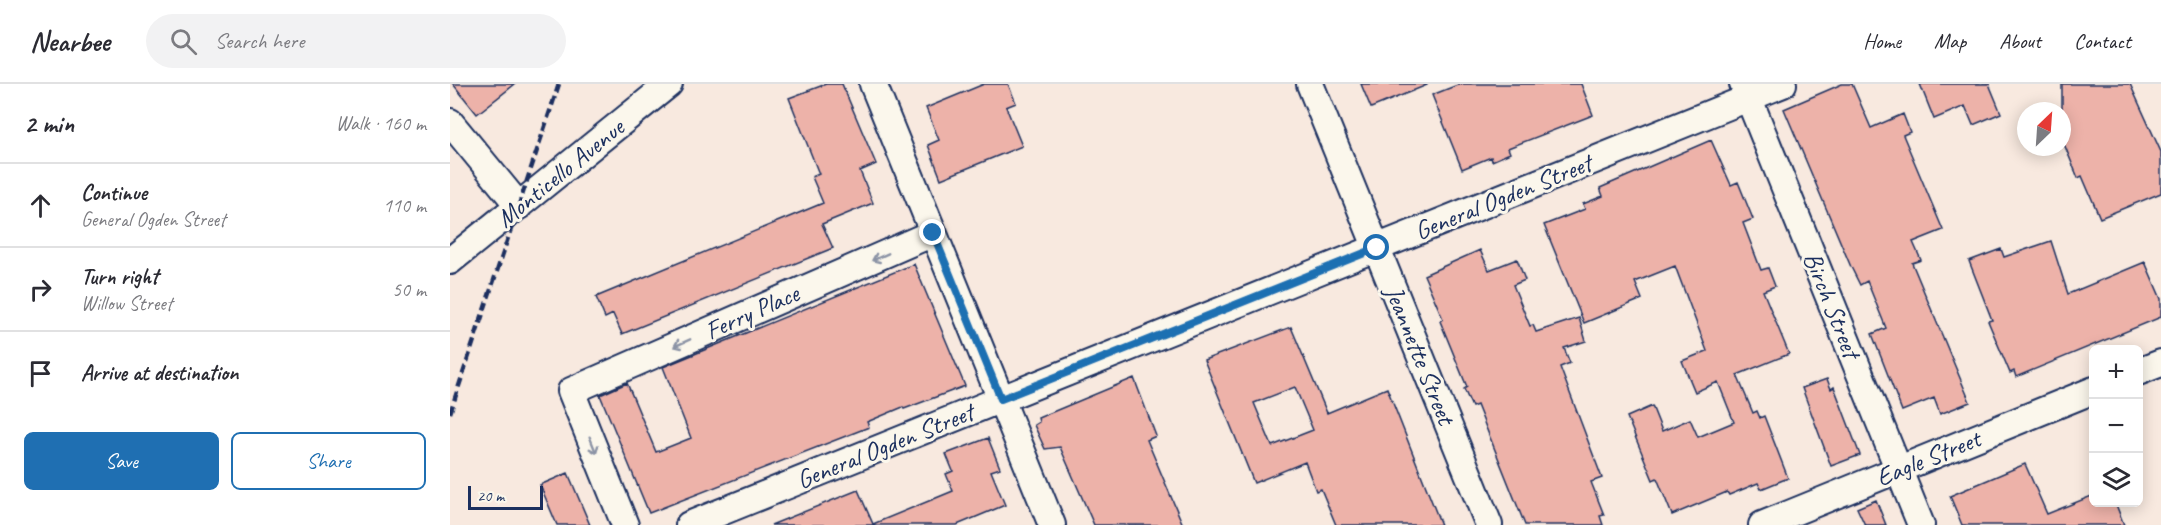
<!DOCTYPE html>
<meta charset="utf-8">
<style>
body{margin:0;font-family:Caveat,sans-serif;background:#f2f2f3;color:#2b2b33}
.controls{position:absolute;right:18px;bottom:18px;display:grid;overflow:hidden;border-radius:9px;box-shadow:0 3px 15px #0003}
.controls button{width:54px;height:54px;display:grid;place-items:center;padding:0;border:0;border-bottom:2px solid #e1e1e2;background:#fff;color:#2b2b33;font:30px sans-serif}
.compass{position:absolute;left:1567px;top:18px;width:54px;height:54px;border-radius:50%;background:#fff;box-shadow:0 3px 15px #0003;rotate:25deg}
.scale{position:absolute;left:18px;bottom:15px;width:75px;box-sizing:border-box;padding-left:6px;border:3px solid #1b2f5e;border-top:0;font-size:16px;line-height:21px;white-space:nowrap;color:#1b2f5e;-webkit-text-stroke:4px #fbf7ec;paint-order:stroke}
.stop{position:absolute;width:18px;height:18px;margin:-14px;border:4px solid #1f6fb2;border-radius:50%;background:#fff}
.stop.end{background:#1f6fb2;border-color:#fff;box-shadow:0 2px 6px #0008}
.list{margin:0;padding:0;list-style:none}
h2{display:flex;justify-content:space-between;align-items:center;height:78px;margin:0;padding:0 24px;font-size:26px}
h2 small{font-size:20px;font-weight:400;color:#7c7c81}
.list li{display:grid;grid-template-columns:39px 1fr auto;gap:18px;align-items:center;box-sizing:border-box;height:84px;padding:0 24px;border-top:2px solid #e1e1e2}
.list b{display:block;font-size:22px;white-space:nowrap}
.list p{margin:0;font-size:20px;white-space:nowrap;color:#7c7c81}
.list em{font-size:20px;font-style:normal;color:#7c7c81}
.actions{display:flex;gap:12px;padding:18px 24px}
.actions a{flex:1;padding:14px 0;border:2px solid #1f6fb2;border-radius:9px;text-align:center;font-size:21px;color:#1f6fb2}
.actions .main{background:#1f6fb2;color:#fff}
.icon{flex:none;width:33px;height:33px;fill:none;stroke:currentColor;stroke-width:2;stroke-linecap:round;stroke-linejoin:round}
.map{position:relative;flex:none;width:1711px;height:441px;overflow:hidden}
header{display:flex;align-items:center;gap:36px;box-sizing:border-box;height:84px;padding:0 30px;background:#fff;border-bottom:2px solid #e1e1e2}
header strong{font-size:28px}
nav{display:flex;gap:33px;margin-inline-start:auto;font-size:21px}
.search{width:420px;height:54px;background:#f2f2f3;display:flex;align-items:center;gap:15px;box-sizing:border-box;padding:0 21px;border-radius:33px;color:#7c7c81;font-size:22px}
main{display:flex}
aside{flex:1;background:#fff}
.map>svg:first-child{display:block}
.building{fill:#edb2a9;stroke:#1b2f5e;stroke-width:1.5;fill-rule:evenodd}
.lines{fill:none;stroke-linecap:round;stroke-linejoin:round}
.minor-casing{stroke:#1b2f5e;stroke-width:30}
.minor{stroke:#fbf7ec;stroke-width:26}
.rail{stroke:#1b2f5e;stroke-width:4.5;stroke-dasharray:9 4.5;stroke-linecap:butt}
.oneway{stroke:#8b93a5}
.route{stroke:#1f6fb2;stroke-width:8}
.labels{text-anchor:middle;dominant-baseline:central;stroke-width:6;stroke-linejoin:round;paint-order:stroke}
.street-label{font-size:26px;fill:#1b2f5e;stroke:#fbf7ec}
</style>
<header>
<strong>Nearbee</strong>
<div class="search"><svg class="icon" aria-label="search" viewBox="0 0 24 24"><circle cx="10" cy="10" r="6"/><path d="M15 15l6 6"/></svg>Search here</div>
<nav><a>Home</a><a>Map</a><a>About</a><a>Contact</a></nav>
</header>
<main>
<aside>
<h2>2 min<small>Walk · 160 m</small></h2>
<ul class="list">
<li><svg class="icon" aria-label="ahead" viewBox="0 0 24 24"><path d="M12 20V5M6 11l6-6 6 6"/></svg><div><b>Continue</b><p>General Ogden Street</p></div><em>110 m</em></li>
<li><svg class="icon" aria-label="right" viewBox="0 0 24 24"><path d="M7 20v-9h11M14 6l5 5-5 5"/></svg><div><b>Turn right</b><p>Willow Street</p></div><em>50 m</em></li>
<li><svg class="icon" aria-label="arrive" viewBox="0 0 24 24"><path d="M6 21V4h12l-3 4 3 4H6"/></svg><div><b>Arrive at destination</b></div></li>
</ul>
<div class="actions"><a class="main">Save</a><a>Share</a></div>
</aside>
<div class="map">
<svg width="1711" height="441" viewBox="0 0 1711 441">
<rect width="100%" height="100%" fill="#f8e9df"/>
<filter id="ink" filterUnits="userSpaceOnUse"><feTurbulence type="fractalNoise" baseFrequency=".0167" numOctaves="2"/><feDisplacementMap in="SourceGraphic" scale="12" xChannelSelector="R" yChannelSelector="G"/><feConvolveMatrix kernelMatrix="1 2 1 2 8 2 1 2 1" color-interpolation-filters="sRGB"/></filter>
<g filter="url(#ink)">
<!-- building -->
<path class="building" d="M3,0h62l-38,30z
M376,0h16l34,80 -16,7 13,32 -51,21 11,24 -211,86 -9,-20 -8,4 -9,-21 227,-94 -11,-26 7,-3 -30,-76z
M534,0h24l8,19 -10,4 16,39 -81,33 -13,-34 11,-5 -13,-32z
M911,0h66v1l-56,23z
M1010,0h121l12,31 -85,33 2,5 -18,8 -1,-4 -29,12 -30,-74z
M1392,0h10l19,44 32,-14 7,18 -7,3 40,95 -30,12 8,18 -9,3 58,139 -30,12 -6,-16 -32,13 -30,-77 14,-6 -19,-47 -7,4 -9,-18 -67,-158z
M1470,0h69l12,29 -28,12 -8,-19 -31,13z
M1612,0h68l31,68v41l-61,25 -18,-42 -4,2 -16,-39z
M1261,56l20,45 7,-3 15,37 -10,4 18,47 7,-2 7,18 -12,5 26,63 -52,21 16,38 4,-2 3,7 4,-2 24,62 -27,11 -3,-6 -29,12 -2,-3 -55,23 -15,-37 -4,2 -26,-63 25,-11 10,25 28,-12 8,18 36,-15 -16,-40 -23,10 -13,-31 25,-10 -32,-85 -40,16 7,17 -58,24 -40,-98 41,-16 -2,-5 20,-8 -3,-8z
M1601,157l17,53 77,-32 16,37v18l-145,60 -2,-6 -4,2 -22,-52 4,-1 -23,-59 32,-12 3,8z
M1030,166l9,20 28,-11 8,21 -12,5 17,41 3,-1 3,7 43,-14 7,23 -22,7 6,15 -10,4 42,111 -11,4 13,33 -4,1 3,9h-78l-48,-120 -5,2 -8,-18 3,-2 -27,-66 3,-2 -19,-44z
M464,180l51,122 -61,23 -1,-2 -36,15 2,5 -220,86 -49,-118 27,-12 29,69 35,-14 -28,-71z
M841,243l36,86 60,-25 54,137h-105l-15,-36 -5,2 -11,-29 -51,21 -50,-123zM845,303l18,43 -41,16 -18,-43z
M684,294l22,58 -9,4 36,85h-89l-34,-78 -15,2 -11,-24 5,-3 -1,-4z
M1377,295l4,10 3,-2 26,68 -29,11 -29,-78z
M538,354l12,30 -9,3 14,34 -48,20h-186l87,-35 15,34 80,-33 -7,-17 7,-3 -7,-17z
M1575,380l22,50 47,-19v7h21l9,23h-162l-12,-29z
M118,389l22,52h-33l-17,-40z
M1426,416l10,25h-21l-8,-17z"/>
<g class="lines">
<!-- minor casing -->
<g class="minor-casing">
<path id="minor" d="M423,0l179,441
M860,0l179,441
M1293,0l178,441
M0,38l69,84
M0,177l219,-177
M1688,288l23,-9
M175,441l-54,-134 362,-158
M239,441l1094,-441
M1312,441l332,-135"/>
</g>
<!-- minor -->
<use href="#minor" class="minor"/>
<!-- rail -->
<path class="rail" d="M0,329l109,-329"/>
</g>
<!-- one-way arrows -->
<defs><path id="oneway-shaft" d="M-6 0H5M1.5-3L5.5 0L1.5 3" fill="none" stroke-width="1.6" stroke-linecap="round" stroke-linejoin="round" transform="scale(1.5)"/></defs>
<g class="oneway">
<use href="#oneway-shaft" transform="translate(430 173) rotate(156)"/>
<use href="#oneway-shaft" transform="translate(232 259) rotate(156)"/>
<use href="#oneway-shaft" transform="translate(143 361) rotate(68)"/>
</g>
</g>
<g class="lines" filter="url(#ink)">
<!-- route -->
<path class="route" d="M483,149l68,166 376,-151"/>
</g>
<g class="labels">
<!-- street labels -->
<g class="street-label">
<text transform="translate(110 89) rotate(-39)">Monticello Avenue</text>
<text transform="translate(1053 113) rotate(-22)">General Ogden Street</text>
<text transform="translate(1382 221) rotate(68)">Birch Street</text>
<text transform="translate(302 228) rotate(-24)">Ferry Place</text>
<text transform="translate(970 271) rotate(68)">Jeannette Street</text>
<text transform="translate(435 362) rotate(-22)">General Ogden Street</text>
<text transform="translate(1478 374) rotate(-22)">Eagle Street</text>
</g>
</g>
</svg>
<div class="controls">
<button>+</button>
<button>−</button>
<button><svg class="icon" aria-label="layers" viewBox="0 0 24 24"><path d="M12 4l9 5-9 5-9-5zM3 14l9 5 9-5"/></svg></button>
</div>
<svg class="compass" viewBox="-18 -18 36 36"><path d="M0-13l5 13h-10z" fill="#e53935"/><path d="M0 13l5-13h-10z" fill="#7c7c81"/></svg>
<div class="scale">20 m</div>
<div class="stop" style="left:927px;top:164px"></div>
<div class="stop end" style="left:483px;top:149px"></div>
</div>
</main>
